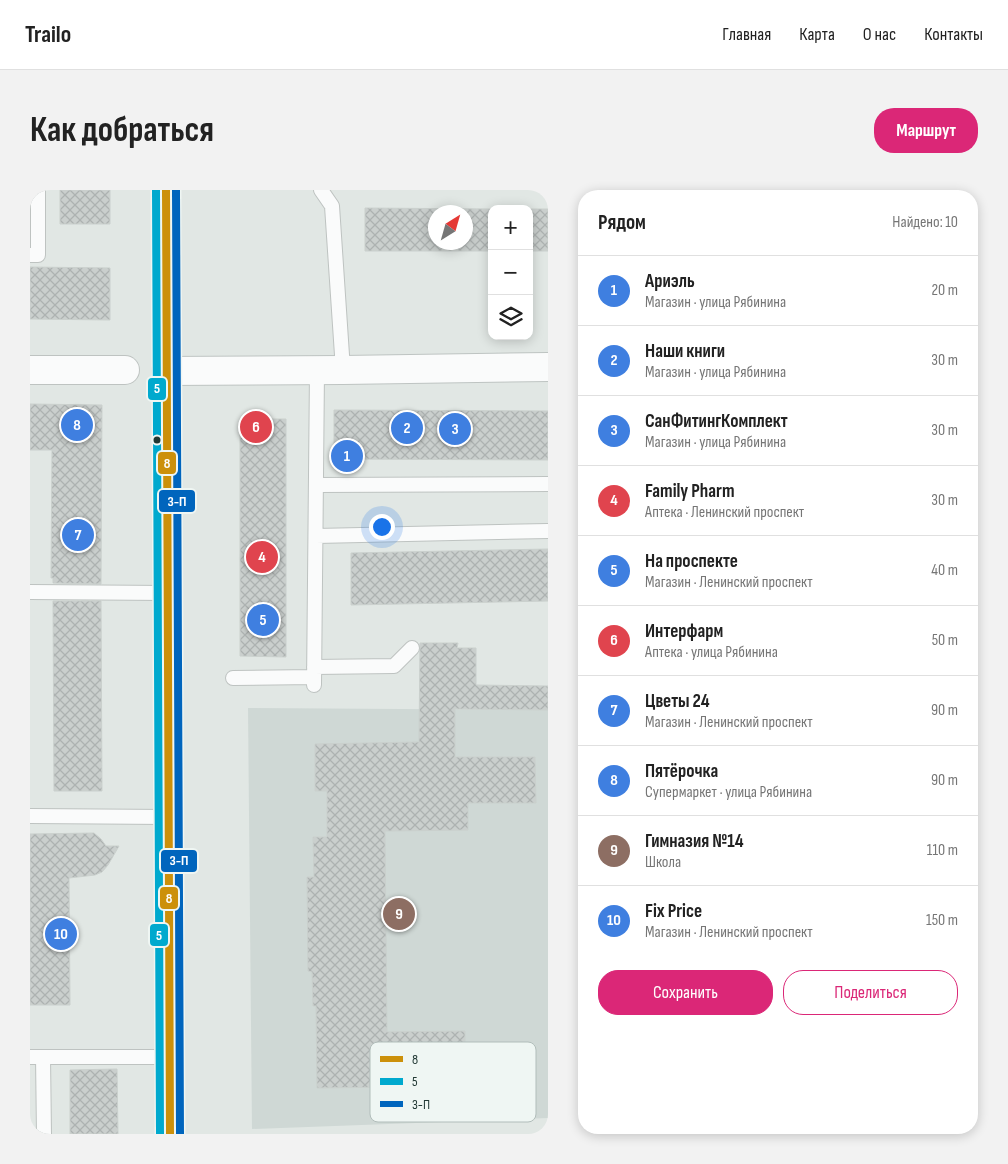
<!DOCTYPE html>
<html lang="ru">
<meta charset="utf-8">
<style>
body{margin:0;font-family:"Sofia Sans Condensed",sans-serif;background:#f2f2f2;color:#222}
.controls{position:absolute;right:15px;top:15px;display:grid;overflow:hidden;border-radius:10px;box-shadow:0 2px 12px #0003}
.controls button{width:45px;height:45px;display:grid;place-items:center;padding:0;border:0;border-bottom:1px solid #e0e0e0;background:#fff;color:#222;font:25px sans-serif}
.compass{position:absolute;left:398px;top:15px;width:45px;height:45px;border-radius:50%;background:#fff;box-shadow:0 2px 12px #0003;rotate:37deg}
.you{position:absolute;left:351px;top:336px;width:18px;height:18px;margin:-12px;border:4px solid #fff;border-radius:50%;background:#1a73e8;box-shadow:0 0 0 8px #1a73e833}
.badge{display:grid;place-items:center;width:32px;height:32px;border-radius:50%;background:#db2777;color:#fff;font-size:16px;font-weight:700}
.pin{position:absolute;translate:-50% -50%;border:2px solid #fff;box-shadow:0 1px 5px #0006}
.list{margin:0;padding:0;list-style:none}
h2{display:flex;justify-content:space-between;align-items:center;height:65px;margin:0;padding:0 20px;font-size:21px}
h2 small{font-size:16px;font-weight:400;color:#767676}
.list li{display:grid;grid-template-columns:32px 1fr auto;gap:15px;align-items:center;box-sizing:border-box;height:70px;padding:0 20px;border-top:1px solid #e0e0e0}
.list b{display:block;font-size:19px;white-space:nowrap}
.list p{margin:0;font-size:16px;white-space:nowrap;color:#767676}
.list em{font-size:16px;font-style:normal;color:#767676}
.actions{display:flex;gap:10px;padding:15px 20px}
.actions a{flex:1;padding:11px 0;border:1px solid #db2777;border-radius:20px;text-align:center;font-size:18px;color:#db2777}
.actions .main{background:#db2777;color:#fff}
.icon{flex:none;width:28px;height:28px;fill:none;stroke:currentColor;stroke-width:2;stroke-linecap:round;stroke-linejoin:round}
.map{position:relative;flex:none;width:518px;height:944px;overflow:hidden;border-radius:20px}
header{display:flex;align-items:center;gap:30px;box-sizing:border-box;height:70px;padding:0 25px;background:#fff;border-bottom:1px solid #e0e0e0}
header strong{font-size:24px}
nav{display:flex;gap:28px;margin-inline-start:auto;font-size:18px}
.intro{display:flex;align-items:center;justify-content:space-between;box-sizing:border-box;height:120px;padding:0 30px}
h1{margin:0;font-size:35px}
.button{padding:12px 22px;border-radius:20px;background:#db2777;color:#fff;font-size:18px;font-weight:700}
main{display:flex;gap:30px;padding:0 30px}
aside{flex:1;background:#fff;border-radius:20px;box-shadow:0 2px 12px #0003}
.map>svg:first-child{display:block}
.built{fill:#cfd8d5}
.building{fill:url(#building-cross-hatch);stroke:#cad0cd;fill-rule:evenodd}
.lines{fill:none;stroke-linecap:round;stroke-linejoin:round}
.lane-casing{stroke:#bec3c1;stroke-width:16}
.street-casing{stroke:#bec3c1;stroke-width:30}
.secondary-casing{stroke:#bec4c2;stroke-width:30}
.primary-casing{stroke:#bcc3c1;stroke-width:30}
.lane{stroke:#fafbfb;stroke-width:14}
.street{stroke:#fafbfb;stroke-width:28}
.secondary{stroke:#fafbfb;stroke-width:28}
.primary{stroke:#cdd3d2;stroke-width:28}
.bus-1-casing{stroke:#eff6f3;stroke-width:11}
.bus-2-casing{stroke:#eff6f3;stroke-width:11}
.bus-3-casing{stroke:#eff6f3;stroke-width:11}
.bus-1{stroke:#cc900a;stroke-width:8}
.bus-2{stroke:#00a9ce;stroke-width:8}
.bus-3{stroke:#0065bd;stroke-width:8}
.bus-dot{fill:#213834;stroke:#eff6f3;stroke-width:2}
.key{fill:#eff6f3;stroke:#b1bdba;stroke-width:1}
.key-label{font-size:14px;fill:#213834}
.line-badge{stroke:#eff6f3;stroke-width:2}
.badge-label{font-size:14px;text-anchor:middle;font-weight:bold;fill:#fff}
</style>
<header>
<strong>Trailo</strong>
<nav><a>Главная</a><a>Карта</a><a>О нас</a><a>Контакты</a></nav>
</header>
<div class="intro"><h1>Как добраться</h1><a class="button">Маршрут</a></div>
<main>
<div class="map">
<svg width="518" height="944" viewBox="0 0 518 944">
<defs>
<pattern id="building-cross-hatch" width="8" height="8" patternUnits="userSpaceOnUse" patternTransform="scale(1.25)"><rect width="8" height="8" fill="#cacfcd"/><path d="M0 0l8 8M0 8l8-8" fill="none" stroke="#adb2b1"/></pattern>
</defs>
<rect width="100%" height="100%" fill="#e1e7e4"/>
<!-- built -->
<path class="built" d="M218,518l300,2v408l-296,11z"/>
<!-- building -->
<path class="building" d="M30,0h50v34h-50z
M335,18l127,1v42h-127zM406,22h30v30h-30z
M499,19h19v42h-19z
M0,77l80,1v52l-80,-1z
M0,214l72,1 -1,179 -48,-1v-5h-2l1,-128h-22z
M304,220l214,1v49l-214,-1z
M210,229h46v238l-46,-1z
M518,359v52l-197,4v-52z
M23,411h48l1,190h-48z
M390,453h38l-1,5h19v37l72,1v24l-93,-1v48h80l1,46h-68v27l-83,1 2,201 78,-1v55l-148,2 -1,-82h-3l-1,-34 -4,-1 -1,-94h7l-1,-40h14v-46h-12v-47l104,-2z
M64,643l7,6 5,7h13l-11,19 -6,7 -7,3 -26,3 1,127h-40v-171z
M87,879l1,65h-48v-64z"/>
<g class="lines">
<!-- lane casing -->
<g class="lane-casing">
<path id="lane" d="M291,0l11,16 11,164
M0,65h8v-65
M286,295l232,-1
M286,346l232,-5
M0,402l137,1
M284,477l80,-1 18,-18
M203,488l81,-1
M284,495l3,-314
M0,626l138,1
M0,867h139
M13,867l1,77"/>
</g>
<!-- street casing -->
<g class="street-casing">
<path id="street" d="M0,180h95"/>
</g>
<!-- secondary casing -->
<g class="secondary-casing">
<path id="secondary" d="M136,181l177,-1 205,-3"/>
</g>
<!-- primary casing -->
<g class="primary-casing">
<path id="primary" d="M136,0l4,944"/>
</g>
<!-- lane -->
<use href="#lane" class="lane"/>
<!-- street -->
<use href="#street" class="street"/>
<!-- secondary -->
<use href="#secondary" class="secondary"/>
<!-- primary -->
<use href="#primary" class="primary"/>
<!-- bus-1 casing -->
<g class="bus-1-casing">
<path id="bus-1" d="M136,0l4,944"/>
</g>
<!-- bus-2 casing -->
<g class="bus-2-casing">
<path id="bus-2" d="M126,0l4,944"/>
</g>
<!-- bus-3 casing -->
<g class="bus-3-casing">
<path id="bus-3" d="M146,0l4,944"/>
</g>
<!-- bus-1 -->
<use href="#bus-1" class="bus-1"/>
<!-- bus-2 -->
<use href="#bus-2" class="bus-2"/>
<!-- bus-3 -->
<use href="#bus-3" class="bus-3"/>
</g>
<!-- markers -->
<circle class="bus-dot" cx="127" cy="250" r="4.5"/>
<!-- legend -->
<rect x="340" y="852" width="166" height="80" rx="8" class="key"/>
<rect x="350" y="866" width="23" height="6" fill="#cc900a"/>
<rect x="350" y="888" width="23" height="7" fill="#00a9ce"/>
<rect x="350" y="911" width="23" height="6" fill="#0065bd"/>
<g class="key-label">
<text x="382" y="874">8</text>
<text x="382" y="896">5</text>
<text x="382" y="919">3-П</text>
</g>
<g class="line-badge">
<rect x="117" y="187" width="20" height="24" rx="5" fill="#00a9ce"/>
<rect x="127" y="261" width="20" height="24" rx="5" fill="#cc900a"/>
<rect x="128" y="299" width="38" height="24" rx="5" fill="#0065bd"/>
<rect x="130" y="659" width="38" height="24" rx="5" fill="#0065bd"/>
<rect x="129" y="696" width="20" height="24" rx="5" fill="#cc900a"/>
<rect x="119" y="733" width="20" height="24" rx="5" fill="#00a9ce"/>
</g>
<g class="badge-label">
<text x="127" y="203">5</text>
<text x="137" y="278">8</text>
<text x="147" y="316">3-П</text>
<text x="149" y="675">3-П</text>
<text x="139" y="713">8</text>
<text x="129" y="750">5</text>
</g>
</svg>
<div class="controls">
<button>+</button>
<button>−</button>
<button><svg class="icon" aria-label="layers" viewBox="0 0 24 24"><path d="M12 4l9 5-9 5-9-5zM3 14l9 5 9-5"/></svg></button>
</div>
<svg class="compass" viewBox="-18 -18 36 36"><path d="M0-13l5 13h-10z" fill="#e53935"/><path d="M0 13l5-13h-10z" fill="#767676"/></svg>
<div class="you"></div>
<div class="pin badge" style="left:317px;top:266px;background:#3f7fe0">1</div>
<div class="pin badge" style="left:377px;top:238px;background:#3f7fe0">2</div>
<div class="pin badge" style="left:425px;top:239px;background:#3f7fe0">3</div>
<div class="pin badge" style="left:232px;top:367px;background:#e0444e">4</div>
<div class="pin badge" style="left:233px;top:430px;background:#3f7fe0">5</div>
<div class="pin badge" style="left:226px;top:237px;background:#e0444e">6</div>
<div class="pin badge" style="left:48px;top:345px;background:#3f7fe0">7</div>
<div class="pin badge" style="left:47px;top:235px;background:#3f7fe0">8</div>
<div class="pin badge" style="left:369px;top:724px;background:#8d6e63">9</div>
<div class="pin badge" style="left:31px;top:744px;background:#3f7fe0">10</div>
</div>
<aside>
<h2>Рядом<small>Найдено: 10</small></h2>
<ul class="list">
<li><span class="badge" style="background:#3f7fe0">1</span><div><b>Ариэль</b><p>Магазин · улица Рябинина</p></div><em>20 m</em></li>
<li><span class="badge" style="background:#3f7fe0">2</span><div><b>Наши книги</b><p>Магазин · улица Рябинина</p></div><em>30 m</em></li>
<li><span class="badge" style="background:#3f7fe0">3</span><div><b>СанФитингКомплект</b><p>Магазин · улица Рябинина</p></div><em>30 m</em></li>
<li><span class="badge" style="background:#e0444e">4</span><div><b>Family Pharm</b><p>Аптека · Ленинский проспект</p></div><em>30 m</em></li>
<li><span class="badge" style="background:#3f7fe0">5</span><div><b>На проспекте</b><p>Магазин · Ленинский проспект</p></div><em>40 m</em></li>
<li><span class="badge" style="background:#e0444e">6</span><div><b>Интерфарм</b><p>Аптека · улица Рябинина</p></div><em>50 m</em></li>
<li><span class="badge" style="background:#3f7fe0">7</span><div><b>Цветы 24</b><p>Магазин · Ленинский проспект</p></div><em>90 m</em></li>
<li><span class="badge" style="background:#3f7fe0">8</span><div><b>Пятёрочка</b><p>Супермаркет · улица Рябинина</p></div><em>90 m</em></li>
<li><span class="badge" style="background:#8d6e63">9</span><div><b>Гимназия №14</b><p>Школа</p></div><em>110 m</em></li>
<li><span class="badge" style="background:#3f7fe0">10</span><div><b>Fix Price</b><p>Магазин · Ленинский проспект</p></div><em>150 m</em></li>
</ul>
<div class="actions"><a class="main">Сохранить</a><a>Поделиться</a></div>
</aside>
</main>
